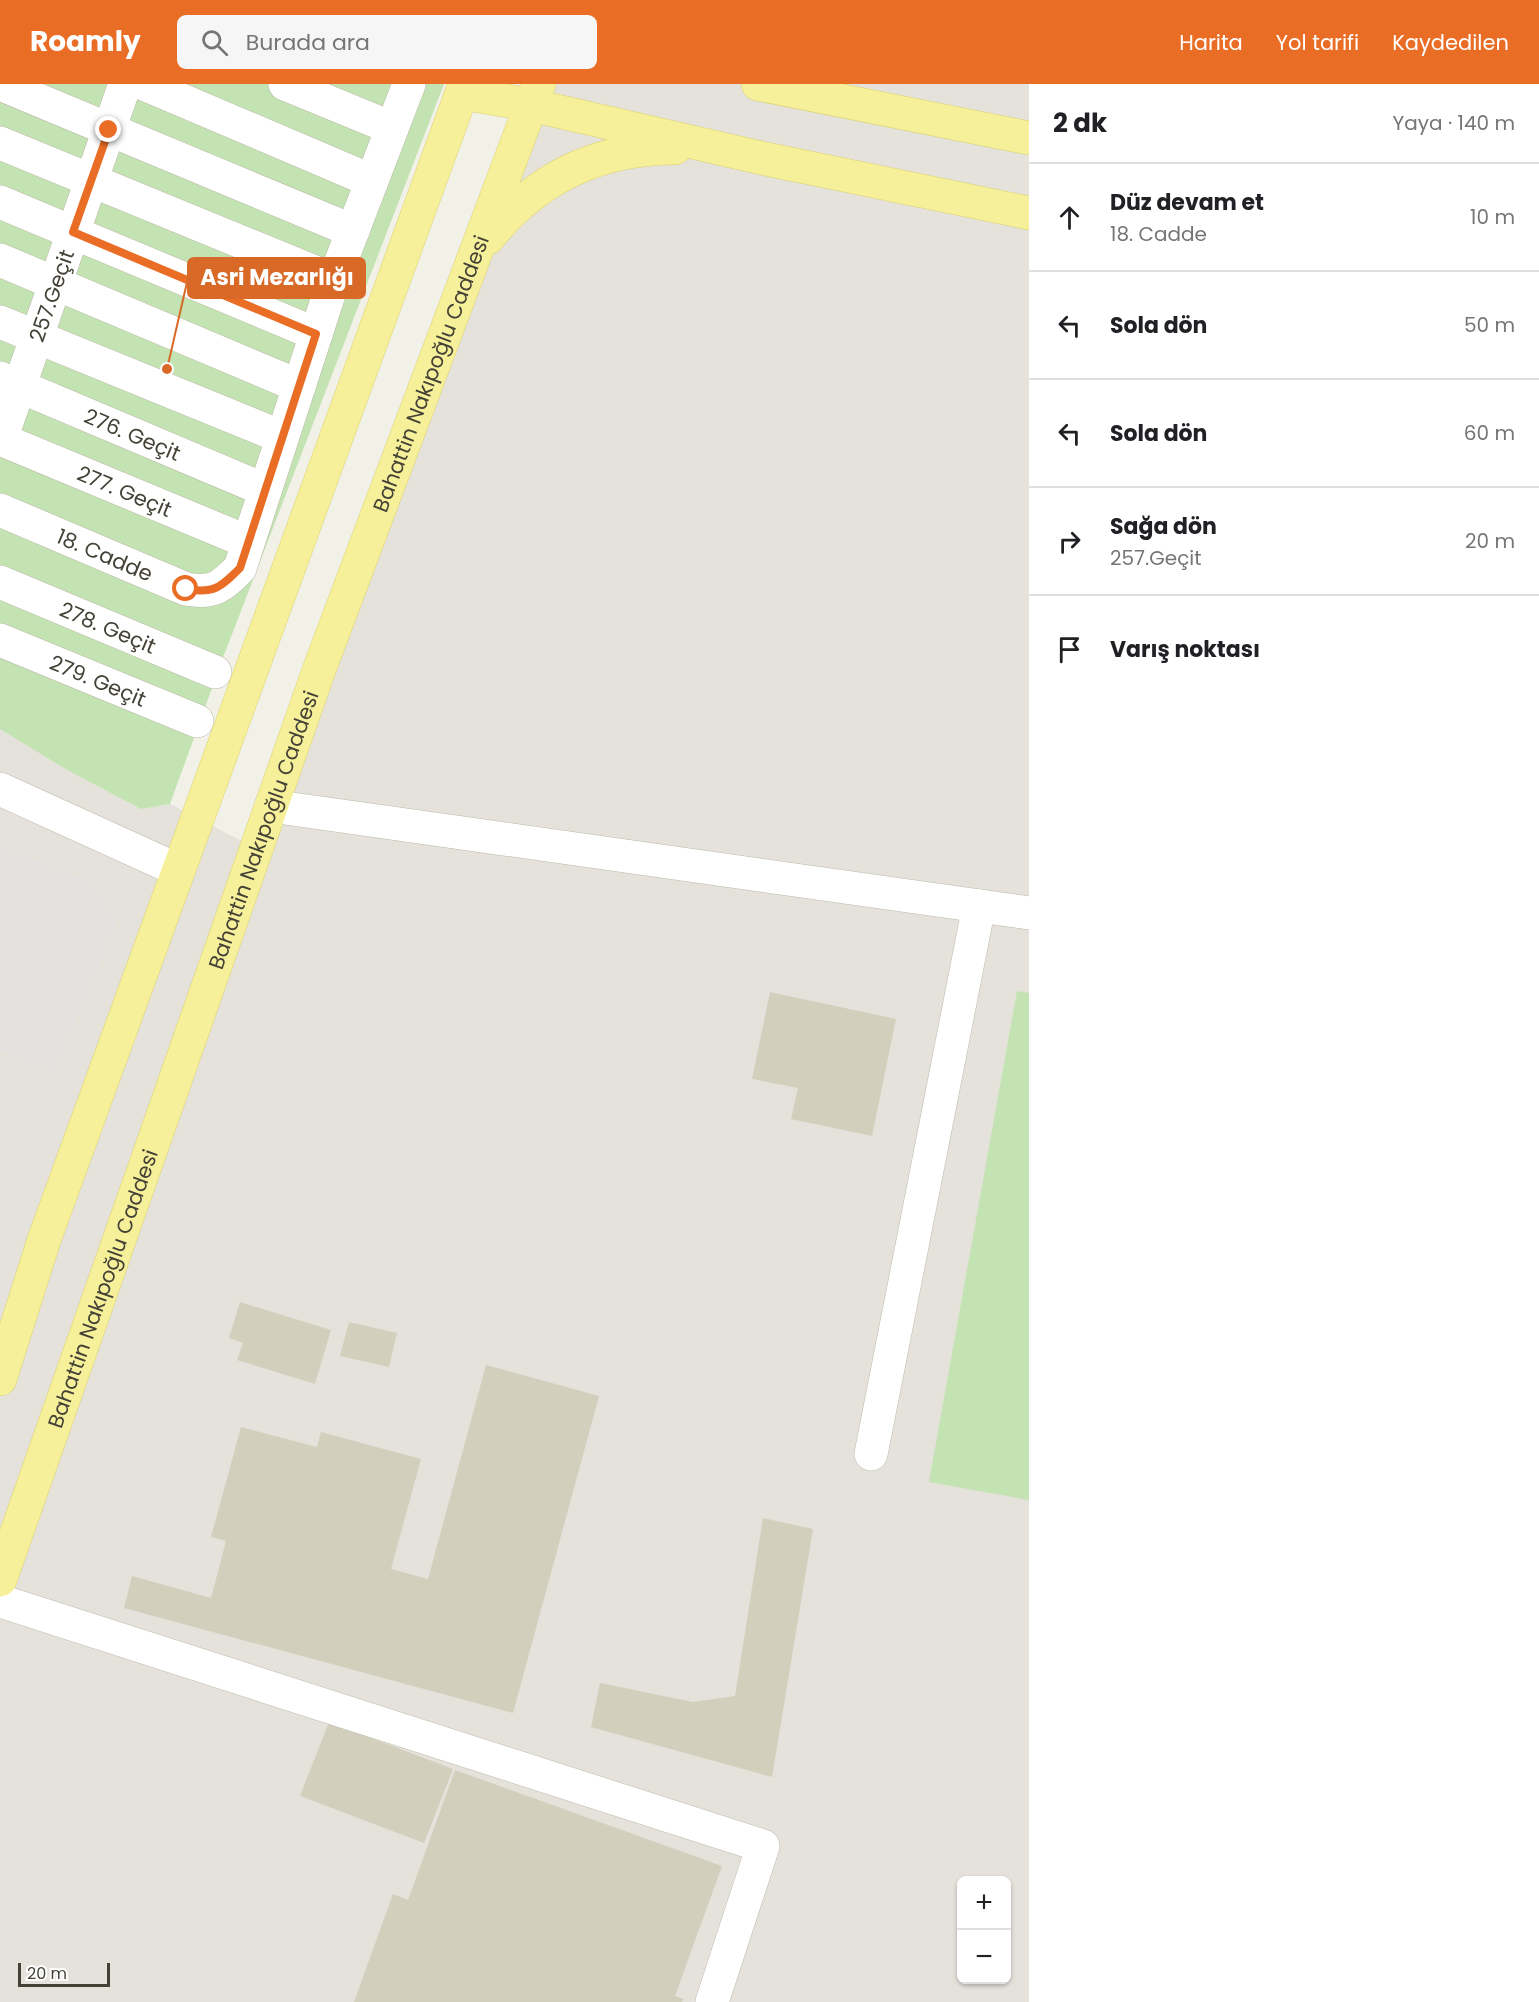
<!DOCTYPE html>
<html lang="tr">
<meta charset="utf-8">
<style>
body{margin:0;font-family:Poppins,sans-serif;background:#f6f6f6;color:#202124}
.controls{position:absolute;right:18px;bottom:18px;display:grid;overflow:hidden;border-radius:9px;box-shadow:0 2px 4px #0004}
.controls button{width:54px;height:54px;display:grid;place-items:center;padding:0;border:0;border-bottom:2px solid #e0e0e0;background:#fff;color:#202124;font:30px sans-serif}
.scale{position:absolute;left:18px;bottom:15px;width:92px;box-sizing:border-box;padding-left:6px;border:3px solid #444236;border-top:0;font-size:16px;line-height:21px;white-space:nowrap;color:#444236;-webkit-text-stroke:4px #fff;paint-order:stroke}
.stop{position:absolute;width:18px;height:18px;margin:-14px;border:4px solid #ea6d25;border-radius:50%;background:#fff}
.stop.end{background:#ea6d25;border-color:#fff;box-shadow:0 2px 6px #0008}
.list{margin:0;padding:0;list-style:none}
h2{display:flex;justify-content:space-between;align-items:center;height:78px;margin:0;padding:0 24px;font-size:26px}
h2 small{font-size:20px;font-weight:400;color:#757577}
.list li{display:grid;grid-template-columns:39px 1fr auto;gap:18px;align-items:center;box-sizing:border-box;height:108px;padding:0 24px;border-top:2px solid #e0e0e0}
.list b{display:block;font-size:22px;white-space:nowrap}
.list p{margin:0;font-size:20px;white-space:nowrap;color:#757577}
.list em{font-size:20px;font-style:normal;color:#757577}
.icon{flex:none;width:33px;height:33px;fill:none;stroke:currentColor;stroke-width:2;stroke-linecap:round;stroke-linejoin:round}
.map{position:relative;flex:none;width:1029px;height:1918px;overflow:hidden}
header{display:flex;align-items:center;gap:36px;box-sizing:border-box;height:84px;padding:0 30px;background:#ea6d25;color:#fff}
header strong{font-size:28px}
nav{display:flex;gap:33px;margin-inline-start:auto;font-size:21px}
.search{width:420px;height:54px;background:#f6f6f6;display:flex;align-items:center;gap:15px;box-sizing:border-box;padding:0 21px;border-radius:9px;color:#757577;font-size:22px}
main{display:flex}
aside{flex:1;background:#fff}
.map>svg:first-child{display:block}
.industrial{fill:#e4e2db;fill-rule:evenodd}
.green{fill:#c3e3b2}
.parking{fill:#e3e2de}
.building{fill:#d3cfbd}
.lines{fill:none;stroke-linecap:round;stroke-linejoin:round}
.minor-casing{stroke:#bdbaaa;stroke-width:34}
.major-casing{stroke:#dbd16c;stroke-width:34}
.minor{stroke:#fff;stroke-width:33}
.major{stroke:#f7f09b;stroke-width:33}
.route{stroke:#ea6d25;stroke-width:8}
.labels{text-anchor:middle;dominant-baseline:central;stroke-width:4.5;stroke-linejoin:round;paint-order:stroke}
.street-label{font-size:21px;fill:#444236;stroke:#fff}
.leader{fill:none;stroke:#d96927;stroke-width:2}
.callout-dot{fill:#d96927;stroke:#fff;stroke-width:2}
.callout{fill:#d96927;stroke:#d96927;stroke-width:2}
.callout-label{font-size:22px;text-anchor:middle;font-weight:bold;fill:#fff}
</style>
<header>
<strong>Roamly</strong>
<div class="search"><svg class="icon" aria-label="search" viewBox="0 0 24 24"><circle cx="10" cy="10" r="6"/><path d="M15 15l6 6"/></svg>Burada ara</div>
<nav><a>Harita</a><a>Yol tarifi</a><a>Kaydedilen</a></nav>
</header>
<main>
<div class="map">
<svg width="1029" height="1918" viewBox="0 0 1029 1918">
<rect width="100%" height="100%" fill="#f2f1e7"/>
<!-- industrial -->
<path class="industrial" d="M557,0h472v1918h-1029v-1273l67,41 74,39 29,-5 93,48 85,-215zM962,1796h44v100h-44z"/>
<!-- green -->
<path class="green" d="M0,0h444l-220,571 -54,149 -29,5 -74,-39 -67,-41z
M1017,907l12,2v507l-100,-18z"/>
<!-- parking -->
<path class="parking" d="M0,762l91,35 27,41 -64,151 -54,-22z"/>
<!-- building -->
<path class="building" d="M770,908l126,27 -24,117 -81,-17 7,-31 -46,-9z
M240,1218l91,28 -16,54 -78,-24 6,-17 -14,-5z
M349,1238l48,11 -8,34 -49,-11z
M486,1281l113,31 -86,317 -389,-105 8,-32 79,22 15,-57 -15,-4 30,-110 76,20 4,-15 100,27 -30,110 37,10z
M763,1434l50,11 -41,248 -181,-50 9,-44 93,19 42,-6z
M329,1638l124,47 -29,74 -124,-47z
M455,1686l267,96 -47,130 9,3 -2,3h-328l39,-108 15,6z"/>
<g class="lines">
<!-- minor casing -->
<g class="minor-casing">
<g id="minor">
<path d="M0,0l353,147"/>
<path d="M144,0l228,97"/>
<path d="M285,0l107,44"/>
<path d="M0,59l334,137"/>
<path d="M0,118l316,132"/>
<path d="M0,176l299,126"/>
<path d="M0,238l282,115"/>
<path id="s1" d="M0,294l265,112"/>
<path id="s2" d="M0,355l248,103"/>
<path id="s3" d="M1,355l124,-355"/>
<path id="s4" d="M0,426l186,79c28,5 35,-2 54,-21l92,-283 77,-201"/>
<path id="s5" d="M0,498l215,90"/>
<path id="s6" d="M0,556l197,81"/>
<path d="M0,705l178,81"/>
<path d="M271,722l758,107"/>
<path d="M871,1370l108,-548"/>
<path d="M0,1517l763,245 -51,156"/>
</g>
</g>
<!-- major casing -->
<g class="major-casing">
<g id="major">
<path d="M758,0l271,54"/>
<path d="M462,9l69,12 226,52 272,56"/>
<path d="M488,154c48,-60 110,-90 187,-90"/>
<path d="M0,1295l44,-139 421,-1156"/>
<path id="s7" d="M0,1496l319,-910 220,-586"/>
</g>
</g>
<!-- minor -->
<use href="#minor" class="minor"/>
<!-- major -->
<use href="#major" class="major"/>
</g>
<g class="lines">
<!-- route -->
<path class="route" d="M109,46l-36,102 243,102 -76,234c-19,19 -26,26 -54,21"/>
</g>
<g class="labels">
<!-- street labels -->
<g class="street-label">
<text stroke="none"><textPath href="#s3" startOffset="152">257.Geçit</textPath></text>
<text stroke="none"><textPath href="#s7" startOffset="1281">Bahattin Nakıpoğlu Caddesi</textPath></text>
<text stroke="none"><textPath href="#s1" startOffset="144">276. Geçit</textPath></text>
<text stroke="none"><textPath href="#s2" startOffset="135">277. Geçit</textPath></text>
<text stroke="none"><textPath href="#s4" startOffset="114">18. Cadde</textPath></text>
<text stroke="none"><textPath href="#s5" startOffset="117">278. Geçit</textPath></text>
<text stroke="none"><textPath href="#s6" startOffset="106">279. Geçit</textPath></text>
<text stroke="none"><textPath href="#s7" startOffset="795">Bahattin Nakıpoğlu Caddesi</textPath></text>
<text stroke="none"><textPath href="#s7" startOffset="309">Bahattin Nakıpoğlu Caddesi</textPath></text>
</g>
</g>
<!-- callouts -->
<path class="leader" d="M167 285L188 194"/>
<circle class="callout-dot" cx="167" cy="285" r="6"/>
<rect class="callout" x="188" y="174" width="177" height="40" rx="6"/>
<g class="callout-label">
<text x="277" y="201">Asri Mezarlığı</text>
</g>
</svg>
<div class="controls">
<button>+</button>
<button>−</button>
</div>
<div class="scale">20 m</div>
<div class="stop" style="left:186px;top:505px"></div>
<div class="stop end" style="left:109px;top:46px"></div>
</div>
<aside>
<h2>2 dk<small>Yaya · 140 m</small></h2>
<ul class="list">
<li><svg class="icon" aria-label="ahead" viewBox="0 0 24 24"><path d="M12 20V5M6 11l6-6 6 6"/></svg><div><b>Düz devam et</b><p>18. Cadde</p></div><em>10 m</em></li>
<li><svg class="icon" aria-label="left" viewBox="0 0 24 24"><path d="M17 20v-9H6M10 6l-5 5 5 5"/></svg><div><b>Sola dön</b></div><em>50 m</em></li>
<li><svg class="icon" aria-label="left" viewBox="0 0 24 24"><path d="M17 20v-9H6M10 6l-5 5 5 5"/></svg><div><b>Sola dön</b></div><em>60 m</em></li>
<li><svg class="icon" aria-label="right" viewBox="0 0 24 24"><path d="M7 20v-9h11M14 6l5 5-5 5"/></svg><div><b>Sağa dön</b><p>257.Geçit</p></div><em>20 m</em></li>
<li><svg class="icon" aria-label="arrive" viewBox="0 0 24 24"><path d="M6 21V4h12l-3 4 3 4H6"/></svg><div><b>Varış noktası</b></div></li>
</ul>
</aside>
</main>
